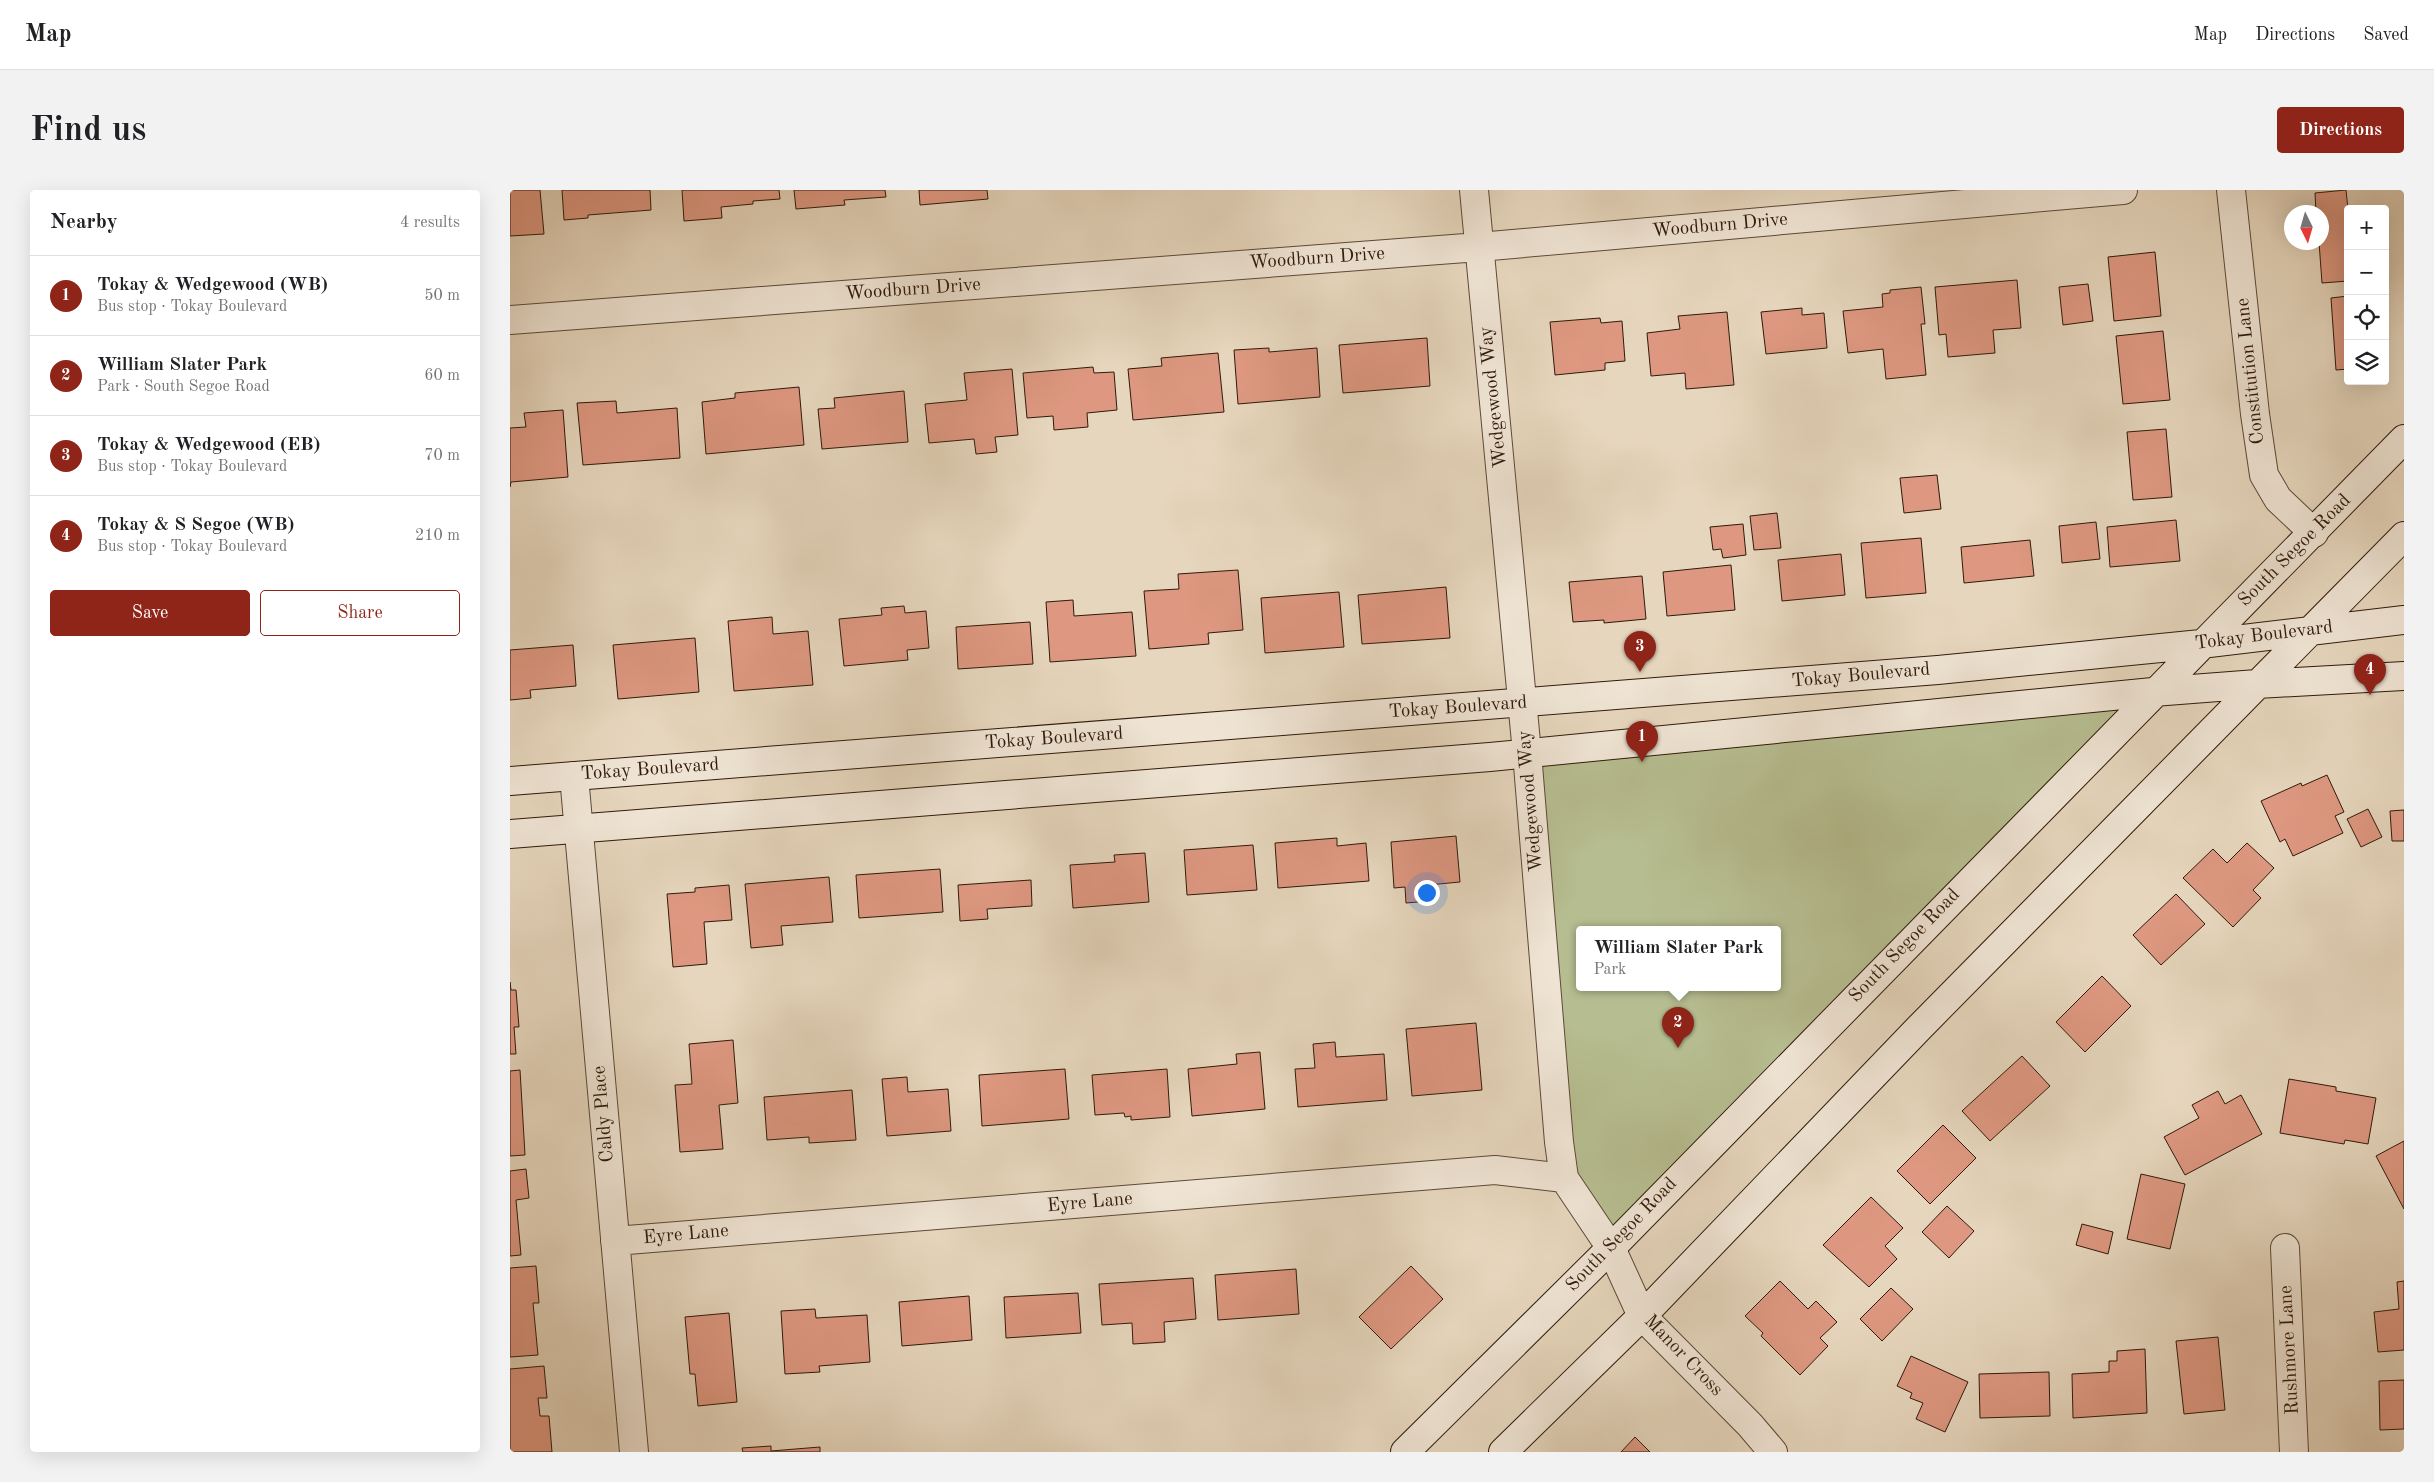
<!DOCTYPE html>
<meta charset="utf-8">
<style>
body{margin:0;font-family:"Old Standard TT",serif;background:#f2f2f2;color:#202124}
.controls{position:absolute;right:15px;top:15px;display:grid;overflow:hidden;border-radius:5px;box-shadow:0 5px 20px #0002}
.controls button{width:45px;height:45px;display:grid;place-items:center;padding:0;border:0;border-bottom:1px solid #e0e0e0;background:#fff;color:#202124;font:25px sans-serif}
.compass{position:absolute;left:1774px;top:15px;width:45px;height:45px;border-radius:50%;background:#fff;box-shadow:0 5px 20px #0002;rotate:175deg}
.you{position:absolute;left:916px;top:702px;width:18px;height:18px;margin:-12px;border:4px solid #fff;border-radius:50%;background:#1a73e8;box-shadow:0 0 0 8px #1a73e833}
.badge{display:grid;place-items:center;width:32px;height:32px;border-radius:50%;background:#8f2418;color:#fff;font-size:16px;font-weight:700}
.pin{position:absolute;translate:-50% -41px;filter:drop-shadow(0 1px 2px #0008)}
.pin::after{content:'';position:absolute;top:26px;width:18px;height:15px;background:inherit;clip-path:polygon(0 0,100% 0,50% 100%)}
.popup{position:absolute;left:1066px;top:736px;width:205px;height:65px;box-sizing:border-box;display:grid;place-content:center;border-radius:5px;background:#fff;filter:drop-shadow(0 1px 4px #0005);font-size:16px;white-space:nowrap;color:#757577}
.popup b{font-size:19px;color:#202124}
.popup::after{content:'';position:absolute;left:50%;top:100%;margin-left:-10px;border:10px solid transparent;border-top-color:#fff}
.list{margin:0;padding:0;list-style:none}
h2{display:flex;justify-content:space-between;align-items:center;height:65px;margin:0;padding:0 20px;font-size:21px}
h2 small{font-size:16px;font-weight:400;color:#757577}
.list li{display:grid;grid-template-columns:32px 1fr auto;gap:15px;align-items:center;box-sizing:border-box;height:80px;padding:0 20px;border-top:1px solid #e0e0e0}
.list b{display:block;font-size:19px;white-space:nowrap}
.list p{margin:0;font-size:16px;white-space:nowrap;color:#757577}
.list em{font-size:16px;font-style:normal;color:#757577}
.actions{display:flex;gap:10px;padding:15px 20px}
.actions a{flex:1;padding:11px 0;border:1px solid #8f2418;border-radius:5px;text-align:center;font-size:18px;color:#8f2418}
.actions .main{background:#8f2418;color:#fff}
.icon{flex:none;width:28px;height:28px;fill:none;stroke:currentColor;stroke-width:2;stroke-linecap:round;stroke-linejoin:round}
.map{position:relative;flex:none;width:1894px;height:1262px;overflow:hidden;border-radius:5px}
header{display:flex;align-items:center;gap:30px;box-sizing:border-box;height:70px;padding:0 25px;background:#fff;border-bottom:1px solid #e0e0e0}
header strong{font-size:24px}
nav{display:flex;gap:28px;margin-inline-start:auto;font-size:18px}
.intro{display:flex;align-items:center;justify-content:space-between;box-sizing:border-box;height:120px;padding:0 30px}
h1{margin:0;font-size:35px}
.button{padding:12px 22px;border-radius:5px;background:#8f2418;color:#fff;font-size:18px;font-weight:700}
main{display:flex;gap:30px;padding:0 30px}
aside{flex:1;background:#fff;border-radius:5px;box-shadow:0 5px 20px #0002}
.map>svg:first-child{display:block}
.green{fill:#b6bd90;stroke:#726c4d;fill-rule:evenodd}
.building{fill:#de9881;stroke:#2f1a0a}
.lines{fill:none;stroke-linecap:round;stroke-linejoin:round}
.street-casing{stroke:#5d4937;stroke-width:30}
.secondary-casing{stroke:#2f1a0a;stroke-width:30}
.street{stroke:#efe4d4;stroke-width:28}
.secondary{stroke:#efe4d4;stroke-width:28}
.labels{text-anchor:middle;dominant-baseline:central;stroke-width:4.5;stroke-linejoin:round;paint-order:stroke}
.street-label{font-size:19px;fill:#2f1a0a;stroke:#efe4d4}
</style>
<header>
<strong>Map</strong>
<nav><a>Map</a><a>Directions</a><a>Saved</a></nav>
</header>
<div class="intro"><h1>Find us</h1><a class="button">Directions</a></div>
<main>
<aside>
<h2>Nearby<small>4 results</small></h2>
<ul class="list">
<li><span class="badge">1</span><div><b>Tokay &amp; Wedgewood (WB)</b><p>Bus stop · Tokay Boulevard</p></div><em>50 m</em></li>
<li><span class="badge">2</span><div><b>William Slater Park</b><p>Park · South Segoe Road</p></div><em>60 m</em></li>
<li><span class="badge">3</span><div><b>Tokay &amp; Wedgewood (EB)</b><p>Bus stop · Tokay Boulevard</p></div><em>70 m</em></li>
<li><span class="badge">4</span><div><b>Tokay &amp; S Segoe (WB)</b><p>Bus stop · Tokay Boulevard</p></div><em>210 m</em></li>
</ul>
<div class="actions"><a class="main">Save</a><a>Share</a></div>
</aside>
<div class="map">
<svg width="1894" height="1262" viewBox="0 0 1894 1262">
<rect width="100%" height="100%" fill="#e6d6bd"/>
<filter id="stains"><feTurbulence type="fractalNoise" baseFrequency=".004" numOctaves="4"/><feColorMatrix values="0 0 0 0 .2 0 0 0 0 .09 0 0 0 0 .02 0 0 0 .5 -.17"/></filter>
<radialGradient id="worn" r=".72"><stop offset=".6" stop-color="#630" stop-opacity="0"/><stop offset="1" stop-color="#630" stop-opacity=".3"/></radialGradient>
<!-- green -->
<path class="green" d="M1643,502l-542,556 -47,-70 -37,-425zM1069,739h198v58h-198z"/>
<!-- building -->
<path class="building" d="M0,0h30l4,44 -34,2z
M52,0h88l1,20 -63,5v3l-24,2z
M172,0h97l1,9 -27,2v3l-32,3 1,11 -38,3z
M284,0h91l1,7 -42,3 1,5 -49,4z
M409,0h68l1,9 -68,6z
M1836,0l2,19v72l-26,2 -3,-41h3v-30h-6l-1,-19z
M1645,62l6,64 -47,5 -6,-64z
M1507,90l4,48 -28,2 2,23 -47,4 -2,-23 -7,1 -4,-48z
M1578,94l5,37 -30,4 -4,-38z
M1411,97l4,37h-4l5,51 -40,4 -3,-30 -35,4 -5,-42 40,-4 -1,-13 8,-1v-3z
M1838,106v73l-12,1 -5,-72z
M1292,118v7l22,-2 3,35 -61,6 -5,-42z
M1217,122l7,73 -48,4 -1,-16 -34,3 -4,-43 33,-4 -2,-13z
M1090,128l1,5 21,-2 3,40 -20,2v7l-50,5 -5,-53z
M1653,141l7,69 -47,4 -7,-68z
M917,148l3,48 -87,7 -4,-48z
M759,158v4l48,-4 3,49 -82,7 -4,-54z
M708,163l6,59 -91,8 -5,-51 34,-3 -1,-8z
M583,177l1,6 20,-1 3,38 -30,3 1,14 -34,3 -1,-14 -26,2 -4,-45z
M502,179l6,66 -23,2 2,15 -21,2 -2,-15 -45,4 -4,-39 42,-4 -3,-27z
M289,197l5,58 -98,9 -4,-52 33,-4v-5z
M394,201l4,51 -86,7 -4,-40 17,-1 -1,-10z
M106,211l1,12 60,-5 3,50 -97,7 -6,-62z
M53,220l5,67 -57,5 -1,5v-59l16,-1 -2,-14z
M1656,239l6,68 -39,3 -6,-68z
M1427,285l4,34 -37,4 -4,-35z
M1267,323l4,35 -27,2 -4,-34z
M1666,330l4,41 -70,6 -3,-40z
M1586,332l4,37 -38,4 -3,-37z
M1233,334l3,31 -23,3 -2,-9 -8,1 -3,-23z
M1411,348l5,55 -60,5 -5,-55z
M1520,350l4,36 -70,7 -3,-36z
M1331,364l4,41 -63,6 -4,-41z
M1221,375l4,45 -68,6 -4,-44z
M728,380l5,60 -35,3 1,11 -60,5 -5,-58 35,-2 -1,-15z
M1132,386l4,43 -42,4v-3l-31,2 -4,-40z
M936,397l4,51 -88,6 -4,-49z
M829,402l5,55 -79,6 -4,-55z
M563,410l1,16 58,-4 4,44 -86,6 -4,-60z
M394,416l1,7 21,-2 3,37 -22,2 1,10 -64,6 -5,-47 43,-4 -1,-7z
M262,427l1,17 35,-3 5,54 -79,6 -6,-70z
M520,432l3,42 -75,5 -2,-42z
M185,448l4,54 -81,7 -5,-54z
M63,455l3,41 -46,4 1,8 -21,2v-50z
M1817,585l17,37 -9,4 8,17 -50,23 -8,-17 -5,3 -19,-41 40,-18 1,3z
M1858,619l14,28 -21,10 -14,-28z
M1894,620v31h-12l-2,-30z
M946,646l4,46 -32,3 1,16 -23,2 -1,-16 -11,1 -3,-46z
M827,648v8l29,-3 3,38 -91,7 -3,-45z
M1737,653l27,25 -21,22 8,8 -28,29 -50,-49 30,-29 14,14z
M743,655l4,45 -70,5 -3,-45z
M635,663l4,49 -76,6 -3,-43 45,-3 -1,-7z
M430,679l3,43 -84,6 -3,-43z
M319,687l4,45 -52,4 2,19 -32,3 -6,-64z
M521,690l1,26 -45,3 1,10 -28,2 -2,-36z
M219,695l3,35 -28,2 3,42 -34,3 -6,-73 28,-2v-4z
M1666,704l29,30 -44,41 -28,-30z
M1592,786l29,30 -46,46 -29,-30z
M0,792l1,8h5l3,37h-5l2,27h-6z
M966,833l6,67 -70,6 -6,-67z
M223,850l5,63 -19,2 4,44 -43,3 -5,-67 17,-1 -3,-40z
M825,852l1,15 48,-3 3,46 -89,7 -3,-38 20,-1 -2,-24z
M750,862l5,57 -73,7 -4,-47 49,-5 -1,-10z
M1512,866l28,30 -60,55 -28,-30z
M555,879l4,50 -87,7 -3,-51z
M657,879l3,48 -39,3v-4l-6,1 -1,-4 -29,2 -3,-40z
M10,880l5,85 -15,1v-85z
M397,887l1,15 40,-3 3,42 -64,5 -5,-57z
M1779,889l47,8v4l40,7 -8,46 -23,-4 -1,4 -64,-11z
M342,900l4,50 -47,3v-6l-42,3 -3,-43z
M1708,901l7,13 16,-9 21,39 -77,41 -21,-38 35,-19 -7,-13z
M1433,935l33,33 -46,46 -33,-33z
M1894,951v68l-28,-53z
M16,979l3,29 -13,2 5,55 -11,1v-85z
M1631,984l44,10 -15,65 -43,-10z
M1361,1007l32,31 -18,18 12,13 -28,28 -46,-42z
M1437,1016l27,25 -25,27 -27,-26z
M1572,1034l31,8 -5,22 -32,-9z
M26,1076l3,37h-6l5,52 -28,2v-89z
M901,1076l32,33 -52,50 -32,-32z
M786,1079l3,45 -81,6 -3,-45z
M683,1088l3,41 -32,3 1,20 -32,2 -1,-21 -30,2 -3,-41z
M1270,1091l28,28 8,-8 21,21 -17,16 8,8 -28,29 -39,-39 2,-3 -18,-17z
M1894,1091v69l-26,2 -4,-40 25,-3 -2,-27z
M1381,1098l22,21 -31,32 -22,-22z
M568,1103l3,40 -75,5 -2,-41z
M459,1106l3,44 -70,6 -3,-44z
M305,1119l1,9 51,-3 3,47 -51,4 1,6 -35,2 -4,-63z
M219,1123l8,89 -39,4 -3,-32h-5l-5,-57z
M1708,1147l7,73 -41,4 -8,-73z
M1635,1159l2,64 -74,5 -1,-44 37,-2v-11h8v-10z
M1401,1166l57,26 -23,50 -29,-13 7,-16 -13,-5 2,-5 -15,-7z
M34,1176l3,32h-9l2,18h9l3,36h-42v-83z
M1539,1182l1,44 -70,2 -1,-44z
M1894,1190v49l-24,1 -1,-49z
M1125,1247l15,15h-29z
M261,1256v5l49,-4v5h-77l-1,-4z"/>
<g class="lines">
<!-- street casing -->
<g class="street-casing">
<path id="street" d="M964,0l53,563 32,389 5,36 47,70 31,68 108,109 23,27
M1721,0l24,224 9,61 14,24 36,34
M0,130l969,-73 644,-57
M64,586l60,676
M105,1051l880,-71 69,8
M1775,1058l9,204"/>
</g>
<!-- secondary casing -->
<g class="secondary-casing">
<path id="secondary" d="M0,591l1428,-111 263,-26 203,-24
M0,644l980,-77 663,-65 104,-8 147,-8
M895,1262l206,-204 793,-809
M993,1262l139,-136 277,-288 485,-492"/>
</g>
<!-- street -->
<use href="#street" class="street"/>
<!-- secondary -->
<use href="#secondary" class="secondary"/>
</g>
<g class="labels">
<!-- street labels -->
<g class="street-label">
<text transform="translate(1210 36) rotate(-5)">Woodburn Drive</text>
<text transform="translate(807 69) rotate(-4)">Woodburn Drive</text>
<text transform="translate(403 100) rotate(-4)">Woodburn Drive</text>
<text transform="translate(1741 181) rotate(-96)">Constitution Lane</text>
<text transform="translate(984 207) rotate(-96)">Wedgewood Way</text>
<text transform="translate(1785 361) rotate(-45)">South Segoe Road</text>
<text transform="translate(1754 446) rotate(-7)">Tokay Boulevard</text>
<text transform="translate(1351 486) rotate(-5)">Tokay Boulevard</text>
<text transform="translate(948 518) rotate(-4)">Tokay Boulevard</text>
<text transform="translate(544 549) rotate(-4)">Tokay Boulevard</text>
<text transform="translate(140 580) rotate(-4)">Tokay Boulevard</text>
<text transform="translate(1021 611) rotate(-95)">Wedgewood Way</text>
<text transform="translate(1395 756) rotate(-46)">South Segoe Road</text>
<text transform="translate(94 924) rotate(-95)">Caldy Place</text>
<text transform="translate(580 1013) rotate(-5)">Eyre Lane</text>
<text transform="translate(176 1045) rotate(-5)">Eyre Lane</text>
<text transform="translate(1112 1045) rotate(-46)">South Segoe Road</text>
<text transform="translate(1780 1160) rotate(-93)">Rushmore Lane</text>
<text transform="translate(1173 1166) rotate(46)">Manor Cross</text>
</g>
</g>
<rect width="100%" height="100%" filter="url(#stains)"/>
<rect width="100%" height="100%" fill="url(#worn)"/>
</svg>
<div class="controls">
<button>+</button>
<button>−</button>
<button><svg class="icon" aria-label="locate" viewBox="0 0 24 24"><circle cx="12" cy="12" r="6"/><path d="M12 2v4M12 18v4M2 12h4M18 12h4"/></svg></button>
<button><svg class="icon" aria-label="layers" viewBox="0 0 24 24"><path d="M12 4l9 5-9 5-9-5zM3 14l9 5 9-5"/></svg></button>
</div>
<svg class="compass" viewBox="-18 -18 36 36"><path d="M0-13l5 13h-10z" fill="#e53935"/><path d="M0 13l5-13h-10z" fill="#757577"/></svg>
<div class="you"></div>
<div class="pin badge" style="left:1132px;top:572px">1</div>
<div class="pin badge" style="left:1168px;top:858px">2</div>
<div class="popup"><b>William Slater Park</b>Park</div>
<div class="pin badge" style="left:1130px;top:482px">3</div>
<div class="pin badge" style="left:1860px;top:505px">4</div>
</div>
</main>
